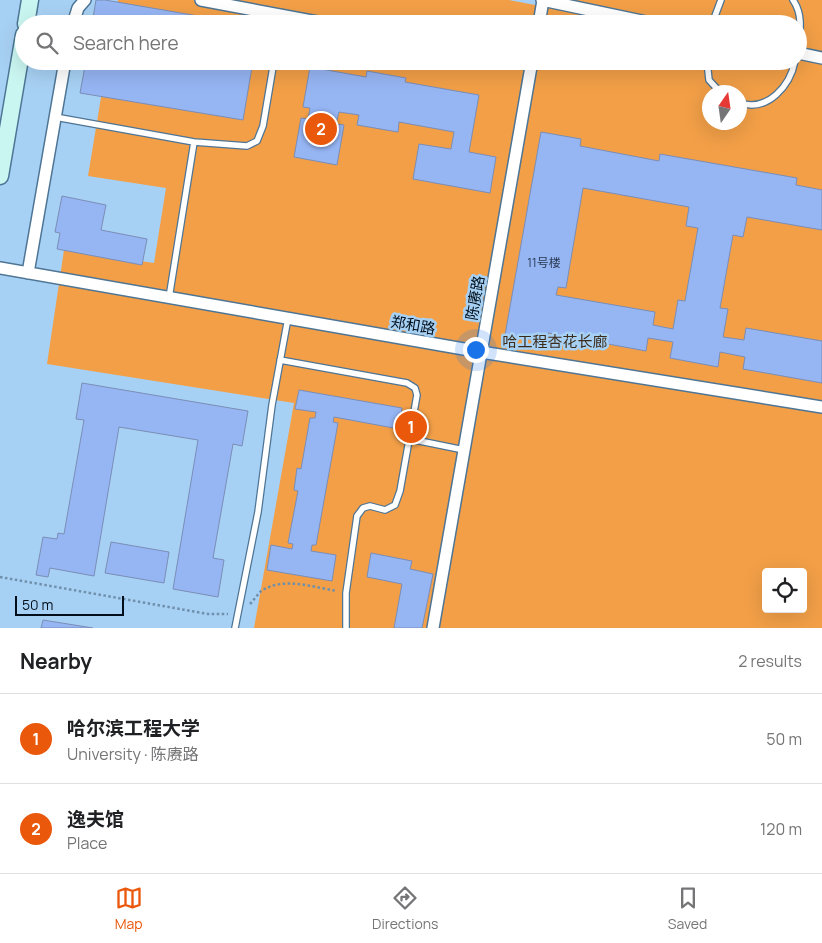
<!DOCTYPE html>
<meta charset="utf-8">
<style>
body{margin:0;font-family:Manrope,"Noto Sans SC",sans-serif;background:#f2f2f2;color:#202124}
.controls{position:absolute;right:15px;bottom:15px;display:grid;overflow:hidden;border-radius:5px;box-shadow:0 5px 20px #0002}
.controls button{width:45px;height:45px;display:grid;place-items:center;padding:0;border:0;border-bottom:1px solid #e0e0e0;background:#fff;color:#202124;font:25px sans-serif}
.compass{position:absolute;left:702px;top:85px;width:45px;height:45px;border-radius:50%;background:#fff;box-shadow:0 5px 20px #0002;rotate:13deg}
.scale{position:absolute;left:15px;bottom:12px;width:109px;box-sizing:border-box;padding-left:5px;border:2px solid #020e1a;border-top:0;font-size:14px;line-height:18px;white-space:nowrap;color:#020e1a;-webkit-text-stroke:4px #a7d1f4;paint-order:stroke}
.you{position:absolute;left:475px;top:349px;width:18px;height:18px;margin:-12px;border:4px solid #fff;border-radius:50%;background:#1a73e8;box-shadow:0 0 0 8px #1a73e833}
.badge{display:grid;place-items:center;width:32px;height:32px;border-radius:50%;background:#ea580c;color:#fff;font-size:16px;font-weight:700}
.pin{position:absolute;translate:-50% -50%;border:2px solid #fff;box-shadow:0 1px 5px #0006}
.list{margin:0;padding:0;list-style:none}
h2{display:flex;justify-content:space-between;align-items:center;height:65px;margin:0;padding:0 20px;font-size:21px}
h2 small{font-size:16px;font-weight:400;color:#757577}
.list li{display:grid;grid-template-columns:32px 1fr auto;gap:15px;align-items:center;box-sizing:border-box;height:90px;padding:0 20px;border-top:1px solid #e0e0e0}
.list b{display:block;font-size:19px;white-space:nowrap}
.list p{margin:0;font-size:16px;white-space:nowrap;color:#757577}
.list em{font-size:16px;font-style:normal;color:#757577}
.icon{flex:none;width:28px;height:28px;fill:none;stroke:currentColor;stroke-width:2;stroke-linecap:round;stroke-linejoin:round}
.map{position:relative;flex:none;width:822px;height:628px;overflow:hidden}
.search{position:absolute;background:#fff;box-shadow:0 5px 20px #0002;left:15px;right:15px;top:15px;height:55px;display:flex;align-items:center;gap:12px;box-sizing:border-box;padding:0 18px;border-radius:28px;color:#757577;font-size:19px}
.sheet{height:245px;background:#fff}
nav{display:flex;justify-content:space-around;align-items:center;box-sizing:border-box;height:70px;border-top:1px solid #e0e0e0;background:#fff;font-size:14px;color:#757577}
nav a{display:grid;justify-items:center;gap:2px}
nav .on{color:#ea580c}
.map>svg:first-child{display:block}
.green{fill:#f29f47;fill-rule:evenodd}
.building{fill:#96b5f3;stroke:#7a8eb7;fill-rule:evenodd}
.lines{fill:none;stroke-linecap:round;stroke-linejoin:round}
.service-casing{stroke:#4e7595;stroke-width:8}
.minor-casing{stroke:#4e7595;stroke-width:14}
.secondary-casing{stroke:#4e7595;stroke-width:19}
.path{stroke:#6f8faa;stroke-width:2.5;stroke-dasharray:2.5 2.5;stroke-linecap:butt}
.service{stroke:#fff;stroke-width:5.5}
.minor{stroke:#fff;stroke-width:11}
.secondary{stroke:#caf6f1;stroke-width:16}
.labels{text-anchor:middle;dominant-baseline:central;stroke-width:5;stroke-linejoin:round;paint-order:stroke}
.number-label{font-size:12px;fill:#273850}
.street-label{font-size:15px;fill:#020e1a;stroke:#a7d1f4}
.park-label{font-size:15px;fill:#3c2b1a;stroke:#a7d1f4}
</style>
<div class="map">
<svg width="822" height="628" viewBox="0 0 822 628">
<rect width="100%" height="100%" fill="#a7d1f4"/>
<!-- green -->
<path class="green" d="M118,0h391l47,9 2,-9h264v628h-568l40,-225 -247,-39 17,-114 90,13 12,-75 -78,-12 19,-115h691v-37h-684zM710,92h30v30h-30zM766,572h37v37h-37z"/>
<!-- building -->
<path class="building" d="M96,0h9l140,24h-153z
M86,61h167l-10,59 -163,-27z
M310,67l56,10 1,-6 39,7 -1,4 74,13 -10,57 27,5 -6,36 -77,-14 6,-35 32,5 3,-17 -55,-10 -1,10 -41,-7 2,-10 -20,-3 -3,12 8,1 -7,40 -43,-8 7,-39 7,1 2,-11 -7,-1z
M541,132l40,7 -1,7 79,15 1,-7 137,24 -1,7 26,5v40l-75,-13 -4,20 -10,-2 -13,73 8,1 -5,28 21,3 2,-12 76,13v42l-79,-14 2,-12 -25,-5 -2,15 -48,-9 3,-16 -25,-4 -2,13 -98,-18 -2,9 -41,-7zM583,188l106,19 -3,19 12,2 -13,73 -7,-1 -5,29 -20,-4 2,-13 -99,-17 2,-8 8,1z
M62,196l44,9 -5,25 46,9 -5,26 -85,-16 3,-16 -5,-1z
M82,383l166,28 -6,35 -9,-2 -20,114 11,2 -6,37 -45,-8 25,-149 -79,-13 -25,149 -44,-8 -2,9 -12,-2 7,-38 14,2 1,-6 6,1 20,-114 -8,-1z
M299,390l103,18 -3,21 -65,-12 -1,5 5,1 -22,122h-4l-1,6 25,4 -4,26 -65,-11 4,-25 21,4 1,-5 -5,-1 10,-52 -4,-1 3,-22 4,1 9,-51h5l1,-6 -21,-3z
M111,542l58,10 -5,31 -59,-10z
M371,553l41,8 -2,8 23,5 -11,54h-28l8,-44 -35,-7z
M43,620l50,8h-52z"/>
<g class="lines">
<!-- service casing -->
<g class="service-casing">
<path id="service" d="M793,0c9,13 8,28 5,44
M712,24l9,-24
M707,61l2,19 11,12
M740,103c28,9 50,-17 55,-42
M55,117l139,25 53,4 10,-5 6,-15 11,-65
M169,298l25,-156
M280,360l127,23 8,5 2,7 -17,96 -5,14 -10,5 -15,-4 -7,2 -6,8 -11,77v35
M410,439l54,11
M235,628l23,-116 14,-107 16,-87"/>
</g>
<!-- minor casing -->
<g class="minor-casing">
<path id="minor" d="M201,0l127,24
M542,0l114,24
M73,24l5,-16 7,-8
M539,24l4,-24
M798,53l24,5
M0,268l481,84 341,55
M28,273l37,-212
M433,628l99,-567"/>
</g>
<!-- secondary casing -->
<g class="secondary-casing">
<path id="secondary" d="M26,24l4,-24
M0,176l24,-141"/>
</g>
<!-- path -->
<path class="path" d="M0,577l208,37h20
M250,604c4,-4 7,-9 10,-12 21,-16 53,-5 77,-1"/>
<!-- service -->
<use href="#service" class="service"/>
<!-- minor -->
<use href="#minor" class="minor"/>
<!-- secondary -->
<use href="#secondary" class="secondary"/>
</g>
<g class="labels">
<!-- number labels -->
<g class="number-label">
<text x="544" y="262">11号楼</text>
</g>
<!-- street labels -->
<g class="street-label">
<text transform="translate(475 298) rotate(-80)">陈赓路</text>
<text transform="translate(413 325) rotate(10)">郑和路</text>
</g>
<!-- park labels -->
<g class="park-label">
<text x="555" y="341">哈工程杏花长廊</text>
</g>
</g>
</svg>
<div class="controls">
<button><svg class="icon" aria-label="locate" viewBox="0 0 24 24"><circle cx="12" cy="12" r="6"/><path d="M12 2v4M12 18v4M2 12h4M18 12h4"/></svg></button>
</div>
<svg class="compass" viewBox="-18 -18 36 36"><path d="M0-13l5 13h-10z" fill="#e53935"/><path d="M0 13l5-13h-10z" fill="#757577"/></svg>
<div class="scale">50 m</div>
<div class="you"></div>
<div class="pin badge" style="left:411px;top:427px">1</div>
<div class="pin badge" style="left:321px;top:129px">2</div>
<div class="search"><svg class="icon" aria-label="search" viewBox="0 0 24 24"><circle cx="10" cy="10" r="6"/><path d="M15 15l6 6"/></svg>Search here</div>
</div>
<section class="sheet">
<h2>Nearby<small>2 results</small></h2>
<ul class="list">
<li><span class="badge">1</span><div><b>哈尔滨工程大学</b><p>University · 陈赓路</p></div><em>50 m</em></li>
<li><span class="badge">2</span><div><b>逸夫馆</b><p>Place</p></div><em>120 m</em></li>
</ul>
</section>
<nav>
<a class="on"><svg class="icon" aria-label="map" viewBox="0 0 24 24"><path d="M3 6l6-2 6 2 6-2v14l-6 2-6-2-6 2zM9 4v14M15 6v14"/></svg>Map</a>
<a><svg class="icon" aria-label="directions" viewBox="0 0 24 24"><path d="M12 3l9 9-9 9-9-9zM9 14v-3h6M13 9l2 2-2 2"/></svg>Directions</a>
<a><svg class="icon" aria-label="saved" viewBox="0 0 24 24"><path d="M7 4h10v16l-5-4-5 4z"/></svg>Saved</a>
</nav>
